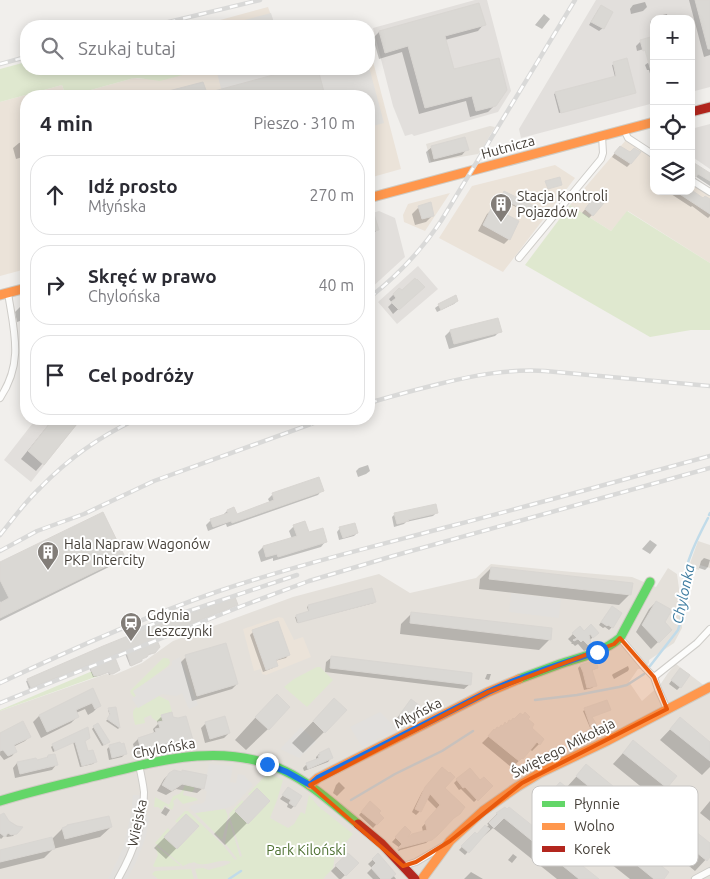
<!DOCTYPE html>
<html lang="pl">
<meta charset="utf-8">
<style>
body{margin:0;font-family:Ubuntu,sans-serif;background:#f7f7f7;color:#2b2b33}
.controls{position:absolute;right:15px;top:15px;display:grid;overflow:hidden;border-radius:10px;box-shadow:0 2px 12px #0003}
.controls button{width:45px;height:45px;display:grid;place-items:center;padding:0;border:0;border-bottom:1px solid #e1e1e2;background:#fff;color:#2b2b33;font:25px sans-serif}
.stop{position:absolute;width:15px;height:15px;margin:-11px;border:4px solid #1a73e8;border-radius:50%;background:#fff}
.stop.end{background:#1a73e8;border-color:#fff;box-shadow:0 1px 5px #0008}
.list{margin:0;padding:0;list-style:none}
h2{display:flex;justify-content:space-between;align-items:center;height:65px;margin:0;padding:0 20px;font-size:21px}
h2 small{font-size:16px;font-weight:400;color:#7c7c81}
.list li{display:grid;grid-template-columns:32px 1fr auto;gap:15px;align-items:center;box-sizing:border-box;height:80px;margin:0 10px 10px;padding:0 10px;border:1px solid #e1e1e2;border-radius:20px}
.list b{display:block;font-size:19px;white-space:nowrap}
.list p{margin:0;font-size:16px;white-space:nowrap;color:#7c7c81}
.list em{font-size:16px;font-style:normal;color:#7c7c81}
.icon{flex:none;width:28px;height:28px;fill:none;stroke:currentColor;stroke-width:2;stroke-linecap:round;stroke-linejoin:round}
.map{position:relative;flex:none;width:710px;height:879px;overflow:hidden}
.search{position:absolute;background:#fff;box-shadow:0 2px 12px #0003;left:20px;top:20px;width:355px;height:55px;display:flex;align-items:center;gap:12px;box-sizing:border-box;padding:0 18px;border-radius:20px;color:#7c7c81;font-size:19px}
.panel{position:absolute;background:#fff;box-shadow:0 2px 12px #0003;left:20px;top:90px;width:355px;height:335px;border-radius:20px}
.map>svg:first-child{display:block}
.residential{fill:#e4e0da}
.commercial{fill:#ebe3d9}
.industrial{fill:#e2dfdc}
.green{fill:#dfe8cf}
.parking{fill:#e2e0dd}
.shadow{fill:#0003}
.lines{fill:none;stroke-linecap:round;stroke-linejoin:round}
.stream{stroke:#c1dbe9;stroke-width:2.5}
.building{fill:#dad8d4;stroke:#d9d6d2}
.street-casing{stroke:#cfcdc9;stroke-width:8}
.fast-casing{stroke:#cfcbc3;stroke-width:11}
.slow-casing{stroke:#cfcbc3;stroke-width:11}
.jam-casing{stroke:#cfcbc3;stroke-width:11}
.street{stroke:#fdfdfc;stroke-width:6}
.fast{stroke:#63d668;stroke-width:9}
.slow{stroke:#ff974d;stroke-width:9}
.jam{stroke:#b3261e;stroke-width:9}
.rail-casing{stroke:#d9d9d8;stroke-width:4.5}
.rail{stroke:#fff;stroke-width:2.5;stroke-dasharray:8;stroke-linecap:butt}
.route{stroke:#1a73e8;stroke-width:6}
.marked{fill:#e8590c;fill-opacity:0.2;stroke:#e8590c;stroke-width:4;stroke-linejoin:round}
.labels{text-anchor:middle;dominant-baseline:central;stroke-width:4;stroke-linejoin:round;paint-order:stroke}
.street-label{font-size:14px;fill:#464039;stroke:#fff}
.poi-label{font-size:14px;fill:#464039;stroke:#fff;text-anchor:start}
.park-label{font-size:14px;fill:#4e7132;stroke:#fff}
.water-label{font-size:15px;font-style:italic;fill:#3b7a9f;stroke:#fff}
.key{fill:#fff;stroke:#c8c6c4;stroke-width:1}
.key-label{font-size:14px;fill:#464039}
</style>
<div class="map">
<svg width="710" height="879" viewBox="0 0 710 879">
<rect width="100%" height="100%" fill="#f1efec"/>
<!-- residential -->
<path class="residential" d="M490,126l5,1 -14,24 -3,3 -47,8 -5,-18z
M698,541l12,4v23l-10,-3 -1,5 -10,-4z
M491,564l81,8 60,5 24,10 12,-19 9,6 4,29 1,25 -8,15 -25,17v3l-6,6h-5l-9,13 13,19 18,-16 8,-12 8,-9 34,26v189h-710v-168l106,-37 8,1 28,-12 31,-22 120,-44 86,-23 31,19 66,-15z"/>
<!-- commercial -->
<path class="commercial" d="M268,7l7,19h-77z
M369,46l32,123 -32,9v-82h-300l65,-18 12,1 55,-9v-1h168z
M62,85l4,11h-40v173l-26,7v-174z
M626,140l28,18v33h37v-8l19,13v67l-82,-52 -17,20 -41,-26z
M555,165l20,13 -72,94 -64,-34 33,-52z
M450,193l-25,38 -21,-9 -1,-7 5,-11z
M279,617l4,1 11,22 9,-3 8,20 -45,18 -4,-1 -1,-5 -7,2 -11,-42z"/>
<!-- industrial -->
<path class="industrial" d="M475,0h12l24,91 -13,21 -84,24 -2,-2 -7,2 -12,-30 -20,-78z
M596,0h114v87l-19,5v-73h-37v84l-133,35 -2,-9z
M710,124v45l-19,-13v-27z
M379,211l16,7 10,39 -36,33v-76z
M418,266l20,23 -41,35 -19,-22z
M36,419h45l-50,63 -27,-22z"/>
<!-- green -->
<path class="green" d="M26,62v7h175v1l-41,11 -22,-3h-4l-65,18h-3l-4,-11 -62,17v-33z
M570,205l41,26 16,-20 83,52v67h-19l-41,7 -125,-72z
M163,658h3l3,1 1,4 -2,3 -34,25 2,5 -2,1 -3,-3 -1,-3z
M317,667h3l13,13 -26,27 -23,-20 10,-8z
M90,672h2l2,4 7,-1 -101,36v-1z
M159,696l10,5 3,11 -11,3 2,6 -5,1 -6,-4 -1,-3 -7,3 1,5 -10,2c-1,-7 -5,-14 2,-18l1,1z
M268,773l15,7 -6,20 -7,18 18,10 6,-4 7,-12 4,2 4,-19 9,11 35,28 -18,21 -2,13 -10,11h-125l-3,-10 8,-1 6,2c8,-3 15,-3 22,-8 -10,-4 -21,4 -32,2 -5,-1 -3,-3 -8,-1 -3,0 -5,2 -8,3l-28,-23 13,-15 2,3 -6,6 13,12 22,-22 -13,-13 -9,9 -2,-2 10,-10h3l35,34 12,15 2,-1 -12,-16 4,-23 11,37 2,-1 -13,-42 13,-14 2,2 -9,9 13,13 22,-23 -12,-12 -8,7 -2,-2z
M185,785l9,2v3l-2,2 -8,-2 -1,5 13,3 2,2 -15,4 -6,-6 -4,3 1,4 -2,5 -7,-5 -3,5 -4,-3h-4l1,-10 14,8 4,-9c7,-1 9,-4 12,-11z
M225,809l3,7 -6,24 -27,-27z
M155,845l26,21 -26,1 -2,-1 5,-11z
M191,869l3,10h-36l-6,-5 3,-3z"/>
<!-- parking -->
<path class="parking" d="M271,13l4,13h-54z
M369,67l15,56 -15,4v-31h-146l-7,-27h153z
M511,593l50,6 -2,19 -50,-6z
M180,657l18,48 -9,4 -7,-16 -5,3 -15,-2 -24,14 -6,-9 4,-3 -3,-5 39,-26v-4z
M380,712l17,17 -35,18 -12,-20z
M301,727l15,15 -17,16 -19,-9z
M209,764l24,2 -3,16 6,1 2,-9 6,1 9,10 -19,20 -7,3 -32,5 -6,-5 3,-3 11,-2 2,-2 2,-9 -3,-3z
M133,795h10l-1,19 5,1 3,2 -5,22 -9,23 -9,17h-19l10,-20 6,-14 8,-36z"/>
<!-- shadow -->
<path class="shadow" d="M689,0h21v55l-6,2z
M645,2l2,5 -4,4 -12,3 -1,-5 3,-4z
M601,7l2,21 -4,3 -10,-6 9,-15z
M544,14l6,5 -8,10 -7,-4z
M667,14l1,5h-14v17l-4,-14 4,-5z
M484,24l-6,7 -33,9 9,31 41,34 -7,7 -18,5 -4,-16 -47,13 -17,-62 -23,7 -6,-21 6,-6z
M641,41l13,5 -17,5 -1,-5z
M626,60l8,33 -75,20 -5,-19 2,-1 59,-16 -3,-12z
M654,61v27l-5,-18h-2l-2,-5 4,-3z
M300,69h16l8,27h-167l1,-1h48z
M26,141v15l-10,3 -3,-11 6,-5z
M369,144l4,15 -4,4z
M432,147l35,2 -5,6 -33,8 -3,-11z
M617,150l14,13 -4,4 -15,-10z
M691,162l19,12v12l-15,-10 -4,3z
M691,188l2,1 -1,3 11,8h7v16l-2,2 -16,-12 -1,1 -20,-13 2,-3h18z
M503,193l30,21 -1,1 -32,-16z
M592,201v14l-3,3 -7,-5z
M419,207l14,8 -7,7 -11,3 -3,-11z
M493,209l16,30 -5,5 -26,-13 9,-17z
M373,216l4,14 -4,4 -4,1v-1l4,-1v-3l-4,1v-14z
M399,289l2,3 17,-1 -25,23 -5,-7 4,-4 -3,-4z
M457,301l-3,3 -17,8 -2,-4 4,-3z
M24,306l1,2 1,-1v60l-1,-4h-2v-18l-2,-7 5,-5 -3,-13 -6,2 -2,-10 5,-5z
M450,331h50l-5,5 -46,13 -4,-13z
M26,391v9l-6,-4z
M53,419h28l-45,52 -15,-12z
M368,465l2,6 -4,3 -8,3 -2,-6 3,-3z
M322,490l-4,5 -91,32 -1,-3 -18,7 -2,-6 5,-5 12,-5 4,-4 9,4 34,-12 -2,-4 5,-5z
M436,513l-3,3 -27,6 -2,2 -10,3 -2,-10 3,-3z
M294,526l14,8 17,8 -4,5 -48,14v-3l-12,4 -3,-10 5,-5 29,-8 -3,-8z
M340,528l17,5 -3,3 -15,4 -2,-8z
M650,540l7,5 -7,9 -8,-5z
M124,556l-7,7 -117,58v-17h1l-1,-3v-37z
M704,558l6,2 -2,7 -3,3 -6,-2 2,-7z
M491,568l139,26 -11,11 -140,-16 1,-10z
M656,602l7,21 7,7 -19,19 -15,-17 13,-23z
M374,603l-77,20 -2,-6 14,-4 -2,-6 1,-1z
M609,611l3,16 -3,3 -4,-3 -2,1 -4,-3z
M412,613l138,26 -11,11 -139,-16 1,-10z
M253,632l36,22 -3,4 -11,3 2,4 -4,3 -10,4 -13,-37z
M584,633h13l-8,8 2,6 -6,5 -7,-8 -3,2 -2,-2h-2l1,-1 -4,-4 5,-5z
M155,638l3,9 -6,7 -5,1 -7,5 1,1 -1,1 -10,4 -6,-15 -11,4 6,15 -10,5 -1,-3 -9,4 -6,1 -5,-12 -59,24 -3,-8 77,-34z
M186,657l51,27 -5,5 -40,12 -11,-39z
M332,657l138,27 -6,5 -139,-17 1,-10z
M580,666l17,2 -6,3 4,14 -3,3 -8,2 -6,-22z
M628,666l1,3 -1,2 -14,8 -2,-4 1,-1z
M677,673l3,14 -3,3 -8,-6z
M487,674h4l-2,6 -4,-1z
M92,690l8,15 -7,7 -5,3 -3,-6 -9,4 2,3 -7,7 -30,15 -8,-16 6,-6z
M334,700l-10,32 -21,21 -11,-10z
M408,704l-1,16 -3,3 -7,-5z
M115,708l4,20 -1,1 -12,-8 4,-5 -2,-6z
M585,710l6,7 8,16 -16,10 -3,-6 11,-7 -8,-19z
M162,716l10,2 19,21 -5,6 -20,5 -1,-4 -29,9 -3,-11 5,-5 13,-4 3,-3 -1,-3 5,-5 -1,-3z
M256,717l12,12 -22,21 -11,-10z
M680,719l30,24v24l-8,8 -42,-35z
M527,720l12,24 -7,7 -2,-2 -15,16 -1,-1 -3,3 -29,-24 12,-12 12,-6z
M206,723l23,10 -5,5 -19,5 -4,-15z
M94,727l12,17 -4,2 -10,-17z
M87,729l-3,12 4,11 7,10 -2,2 -13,3 -7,-25 -20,10 -2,-5 2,-2z
M1,732v1l28,4 -4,4 -12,6 3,4 -4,5 -8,4 -4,-5z
M633,742l42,34 -20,22 -42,-34z
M110,746l16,7 -4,4 -13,3 -2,-11z
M319,754l12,4 -3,4 -24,9 -1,-3 4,-4 8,-4 1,-1v-2z
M48,756l8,9 -4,5 -37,8 -2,-10 4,-5 19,-2 10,-2z
M586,766l33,45 -11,11 -37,-31 -5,6 2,2 -18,20 -13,-10 13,-16 16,-5z
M439,773l5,15 15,25 -33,30 -29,8 3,-3 -8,-6 13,-14 -1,14 19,-10 -1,-5 16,-17 -12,-12 -6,13 -4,4 -4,-3 10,-20z
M169,774l34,14 -6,5 -21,-4 -10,6 -9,-4 7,-12z
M457,780l23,2 11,4 -17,16 -13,-13 -2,1 -5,-7z
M339,782l6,6 -8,8 -4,-3 3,-8z
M288,789l6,17 -3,3 -4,-2 1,-3 -8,-5z
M257,790l12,11 -44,44 -11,-11z
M710,801v20l-10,-8z
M367,806l15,12 -9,10 -14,-13z
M165,807l5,3 -4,6 -5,-3z
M505,808l92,71h-40l-64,-51 -10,9 -1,-1 -17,19 -6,-5 16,-17 2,2 9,-8 3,-2 -2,-1 10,-10z
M672,814l38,31v10l-15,16 -42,-35z
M0,816l20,12 -7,8 -6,1 -2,-2 -4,4 -1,-1z
M186,816l11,11 -31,32 -12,-11z
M111,827l-11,10 -47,12 -9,9 -44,11v-18l53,-13 9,-9z
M625,838l37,41h-32l-24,-19z
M348,854l9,9 -16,16h-2l-8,-8z
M513,854l4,3 -5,6 -4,-3z
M378,855l18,24h-23l-6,-6 5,-5 -4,-4z
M471,872l12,7h-19z"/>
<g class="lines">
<!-- stream -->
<path class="stream" d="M709,515l1,-2
M650,666l28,-36c6,-14 3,-31 5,-46 3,-23 14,-45 25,-66
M535,700l42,-5 42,-8 8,-2 17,-11
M351,800l44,-26 47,-23 31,-20
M229,879l12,-8"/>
</g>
<!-- building -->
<path class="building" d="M695,0h15v49h-2z
M479,3l7,22 -41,11 9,33 45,-11 8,32 -11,16 -20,5 -4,-15 -47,12 -17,-62 -23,7 -6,-22z
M601,5l12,7 -9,17 -13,-7z
M654,36v39h-2l-7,-25 -2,1 -3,-11z
M627,58l9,35 -75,20 -6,-21 61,-16 -3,-14z
M295,69h23l7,27h-168v-2l46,-12 4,11z
M465,137l4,13 -35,9 -3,-13z
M620,146l10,6 4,-4 7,4 -10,12 -17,-11z
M691,161l19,12v8l-12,-7 -2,3 -5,-2z
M560,177l2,8 -14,4 -3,-8z
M504,191l34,17 -3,7 -34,-17z
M675,191h18l10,7 2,-2 5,3v15z
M595,196l9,7 -11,13 -8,-7z
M431,202l3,14 -12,3 -4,-13z
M492,207l27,14 -9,19 -27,-15z
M374,214l5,16 -10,2v-16z
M415,278l1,2 1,-1 8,8 -26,23 -8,-8 5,-4 -3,-4 6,-6 3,2z
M456,295l2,6 -17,9 -3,-6z
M498,318l4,14 -48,12 -4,-14z
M53,419h28l-37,46 -16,-14z
M319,477l5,14 -92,32 -1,-2 -18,6 -3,-8 18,-6 -1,-3 7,-3 3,7 37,-14 -2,-7z
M436,504l2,9 -30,7 1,1 -12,3 -3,-11z
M103,512l22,45 -125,61v-15l9,-5 -9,-18v-18z
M305,521l4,11 14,-4 4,14 -49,15 -1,-3 -11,3 -3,-11 34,-10 -4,-11z
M355,523l3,10 -15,5 -4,-11z
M491,567l142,16 -2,12 -142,-16z
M372,588l4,14 -78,21 -2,-8 13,-4 -1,-6z
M235,597l3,8 -82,33 4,9 -5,6 -6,1 -2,3 -5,2v2l-11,5 -5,-16 -12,5 6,15 -7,4h-3l-1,-2 -8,3 -7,1 -5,-11 -58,23 -4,-9 76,-33 47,-19z
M656,601l16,9 -7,12 7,8 -13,13 -17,-18z
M612,606l10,7 -9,15 -5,-3 -1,1 -6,-4z
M411,612l141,16 -1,12 -141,-17z
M278,621l12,34 -14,5 2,6 -12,4 -14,-40z
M591,624l8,9 -6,5 -3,-4 -1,1 3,12 -1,1 -8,-8 -2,2 -3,-3 -4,2 -1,-1 4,-2 -5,-5 8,-7 4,5z
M226,643l12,41 -41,12 -12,-41z
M331,656l141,17 -1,12 -141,-17z
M596,660l2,8 -6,2 5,16 -10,2 -4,-16 -3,-7z
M680,668l10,7 -9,13 -10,-8z
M93,688l8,18 -6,3 -3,-6 -16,7 3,7 -32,15 -8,-17z
M277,694l13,13 -21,23 -14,-13z
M334,698l13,12 -22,23 -12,-12z
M411,699l9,7 -12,15 -8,-7z
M607,700l4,10 -19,7 9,15 -17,10 -4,-7 11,-7 -7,-20z
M116,707l4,21 -13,-9 3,-5 -2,-6z
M172,712l1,5 5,1 8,-2 7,24 -22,6 -1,-4 -29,9 -3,-13 18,-6 -1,-3 5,-1 -2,-6 5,-1 -2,-6z
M525,712l5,5 -2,2 6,5 -2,4 12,11 -4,6 -3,-3 -14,17 -1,-1 -3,3 -31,-25 6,-7 1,1 2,-3 2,1 2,-3 2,1 2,-4 2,2 2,-4 2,1 2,-3 1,1 6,-6 3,2z
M225,716l5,17 -20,6 -5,-17z
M680,717l30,25v19l-40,-32z
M23,721l8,16 -17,8 3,7 -9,4 -5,-6 -3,1v-18z
M98,723l12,19 -6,3 -11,-19z
M88,727l2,11 -5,3 3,10 5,-1 4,12 -15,4 -7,-24 -20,9 -3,-7z
M633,740l44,36 -10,12 -44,-35z
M120,742l1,2 3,-1 3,11 -15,4 -3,-13z
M329,748l4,10 -25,11 -2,-6 13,-5 -1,-2 2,-1 -1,-2z
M55,754l3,11 -38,9 -3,-12 19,-4 1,2 11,-3v-2z
M586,764l44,36 -10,12 -44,-36z
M442,767l7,6 1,-1 5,5 -10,11 20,19 -5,7 -6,4 -16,17 -6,5 -35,9 5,-5 -7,-7 10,-11 6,6 -3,5 4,-3 15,-4 -2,-8 15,-17 -10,-11 -9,18 -6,-3 10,-22z
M470,768l10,12 4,-3 9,9 -15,15 -13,-14 -2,1 -7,-9z
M174,770l8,2v-2l25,5 -3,14 -22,-5 -10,7 -10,-6 7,-12z
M560,782l12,10 -4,5 2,1 -14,17 -15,-12z
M288,787l14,9 -7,11 -6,-4 2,-3 -9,-5z
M257,788l13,13 -22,23 -13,-13z
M370,801l11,10 -2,2 5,5 -7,7 -16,-13z
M505,807l2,2 2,-2 90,72h-20l-75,-61 -10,10 -5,-5 9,-9 -2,-1z
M4,813l5,8 8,5 6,1 -6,7 -6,1 -3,-2 -3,4 -5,-4v-18z
M672,813l38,30v14l-3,4 -44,-36z
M186,814l13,12 -22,23 -13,-12z
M109,816l3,11 -47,12 -3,-11 5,-2v-1z
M485,825l5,4 -21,24 -8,-7 14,-14 2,2z
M625,836l44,36 -5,7h-10l-38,-31z
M52,837l3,12 -55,13v-12z
M348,853l11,10 -13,13 -11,-11z
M378,853l18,21 -6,5h-9l-10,-11 5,-5 -4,-4z"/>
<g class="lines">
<!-- street casing -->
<g class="street-casing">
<path id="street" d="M624,130l4,8 26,17
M691,180l19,12
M519,258l82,-99 2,-6 -1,-17
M0,398c24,-36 14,-66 8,-105
M620,638l25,30 9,9 4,12 9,20
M654,677l43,-34 13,-14
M403,866l13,-4 29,-17
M118,879c15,-26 26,-56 26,-87 -1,-9 -3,-18 -5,-27
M695,879l15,-8"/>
</g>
<!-- fast casing -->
<g class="fast-casing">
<path id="fast" d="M519,679c14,-5 27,-10 41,-15 21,-7 42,-11 60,-26l30,-56
M0,801c32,-10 64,-17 96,-25 61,-15 128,-35 189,-5 27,13 49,34 73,53"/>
</g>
<!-- slow casing -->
<g class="slow-casing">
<path id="slow" d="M369,198l285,-76
M0,295l26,-7
M310,785l8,-7 170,-86 31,-13
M422,879l28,-38 33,-30 34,-24 23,-14 67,-32 103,-54"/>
</g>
<!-- jam casing -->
<g class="jam-casing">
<path id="jam" d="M691,112l19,-5
M358,824l24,20 33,35"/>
</g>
<!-- street -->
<use href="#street" class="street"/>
<!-- fast -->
<use href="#fast" class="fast"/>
<!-- slow -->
<use href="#slow" class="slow"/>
<!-- jam -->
<use href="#jam" class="jam"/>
<!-- rail casing -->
<g class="rail-casing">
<path id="rail" d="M152,26l108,-26
M0,64l26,-7
M369,298c28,-22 52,-47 72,-77l134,-221
M369,403c23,-7 46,-13 70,-19 36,-9 69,-15 106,-13l165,15
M0,535c13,-16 25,-33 40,-47 28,-29 60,-52 97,-69
M0,551l37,-20 47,-17 70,-33 171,-62
M132,632l45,-17 120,-40
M0,683c72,-34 144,-66 219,-92 78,-26 157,-45 236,-66 85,-22 170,-46 255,-69
M0,703l242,-97 67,-25 84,-25 317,-88"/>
</g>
<!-- rail -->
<use href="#rail" class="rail"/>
</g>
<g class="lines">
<!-- route -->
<path class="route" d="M267,764l20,8 23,13 8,-7 170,-86c35,-16 72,-28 109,-40"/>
</g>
<!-- marked area -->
<path class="marked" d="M620,638l34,39 13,32 -145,74 -72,58 -34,21 -13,4 -93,-81 178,-93 126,-48z"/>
<!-- icons -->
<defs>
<g id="building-pin" transform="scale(1.125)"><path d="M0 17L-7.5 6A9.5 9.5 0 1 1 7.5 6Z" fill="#827d78" stroke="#fff"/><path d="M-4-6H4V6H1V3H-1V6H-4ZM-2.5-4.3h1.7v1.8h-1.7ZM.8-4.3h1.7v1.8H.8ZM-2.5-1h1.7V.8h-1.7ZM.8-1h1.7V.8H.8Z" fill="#fff"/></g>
<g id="station-pin" transform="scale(1.125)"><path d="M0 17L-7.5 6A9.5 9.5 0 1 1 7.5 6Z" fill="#827d78" stroke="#fff"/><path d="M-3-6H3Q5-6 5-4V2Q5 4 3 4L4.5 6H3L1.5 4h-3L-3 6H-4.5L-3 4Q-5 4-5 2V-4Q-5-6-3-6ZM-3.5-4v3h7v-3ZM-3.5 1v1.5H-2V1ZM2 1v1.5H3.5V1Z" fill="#fff"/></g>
</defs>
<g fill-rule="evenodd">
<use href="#building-pin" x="501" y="204"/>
<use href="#building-pin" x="48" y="552"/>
<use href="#station-pin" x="131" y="623"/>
</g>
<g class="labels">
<!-- street labels -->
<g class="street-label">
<text transform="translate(508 147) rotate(-15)">Hutnicza</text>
<text transform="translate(418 713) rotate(-27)">Młyńska</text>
<text transform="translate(164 748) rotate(-10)">Chylońska</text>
<text transform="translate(563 748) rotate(-27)">Świętego Mikołaja</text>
<text transform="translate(137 823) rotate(-78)">Wiejska</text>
</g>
<!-- poi labels -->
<g class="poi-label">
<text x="517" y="196">Stacja Kontroli<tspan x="517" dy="16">Pojazdów</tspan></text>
<text x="64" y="544">Hala Napraw Wagonów<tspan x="64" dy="16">PKP Intercity</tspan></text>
<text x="147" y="615">Gdynia<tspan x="147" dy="16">Leszczynki</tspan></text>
</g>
<!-- park labels -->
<g class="park-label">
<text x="306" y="850">Park Kiloński</text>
</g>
<!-- water labels -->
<g class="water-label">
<text transform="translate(683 594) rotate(-78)">Chylonka</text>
</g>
</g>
<!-- legend -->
<rect x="532" y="786" width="166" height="80" rx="8" class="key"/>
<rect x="542" y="801" width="23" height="6" fill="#63d668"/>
<rect x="542" y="823" width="23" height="7" fill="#ff974d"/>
<rect x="542" y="846" width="23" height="6" fill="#b3261e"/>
<g class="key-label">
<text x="574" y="809">Płynnie</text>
<text x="574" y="831">Wolno</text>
<text x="574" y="854">Korek</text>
</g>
</svg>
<div class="controls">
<button>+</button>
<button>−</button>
<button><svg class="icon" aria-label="locate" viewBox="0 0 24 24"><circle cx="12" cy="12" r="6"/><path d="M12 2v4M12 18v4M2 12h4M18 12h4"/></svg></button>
<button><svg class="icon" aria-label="layers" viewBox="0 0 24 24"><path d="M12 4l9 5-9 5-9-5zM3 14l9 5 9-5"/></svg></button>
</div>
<div class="stop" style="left:597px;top:652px"></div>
<div class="stop end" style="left:267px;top:764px"></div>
<div class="search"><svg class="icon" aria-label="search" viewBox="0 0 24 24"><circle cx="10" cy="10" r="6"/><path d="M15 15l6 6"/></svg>Szukaj tutaj</div>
<section class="panel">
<h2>4 min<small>Pieszo · 310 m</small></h2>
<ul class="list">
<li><svg class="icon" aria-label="ahead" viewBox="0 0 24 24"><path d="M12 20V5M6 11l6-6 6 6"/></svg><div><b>Idź prosto</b><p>Młyńska</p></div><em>270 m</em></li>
<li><svg class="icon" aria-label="right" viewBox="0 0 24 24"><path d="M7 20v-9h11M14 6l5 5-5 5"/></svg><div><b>Skręć w prawo</b><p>Chylońska</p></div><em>40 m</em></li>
<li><svg class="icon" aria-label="arrive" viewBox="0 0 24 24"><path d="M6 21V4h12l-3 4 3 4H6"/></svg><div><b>Cel podróży</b></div></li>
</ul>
</section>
</div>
